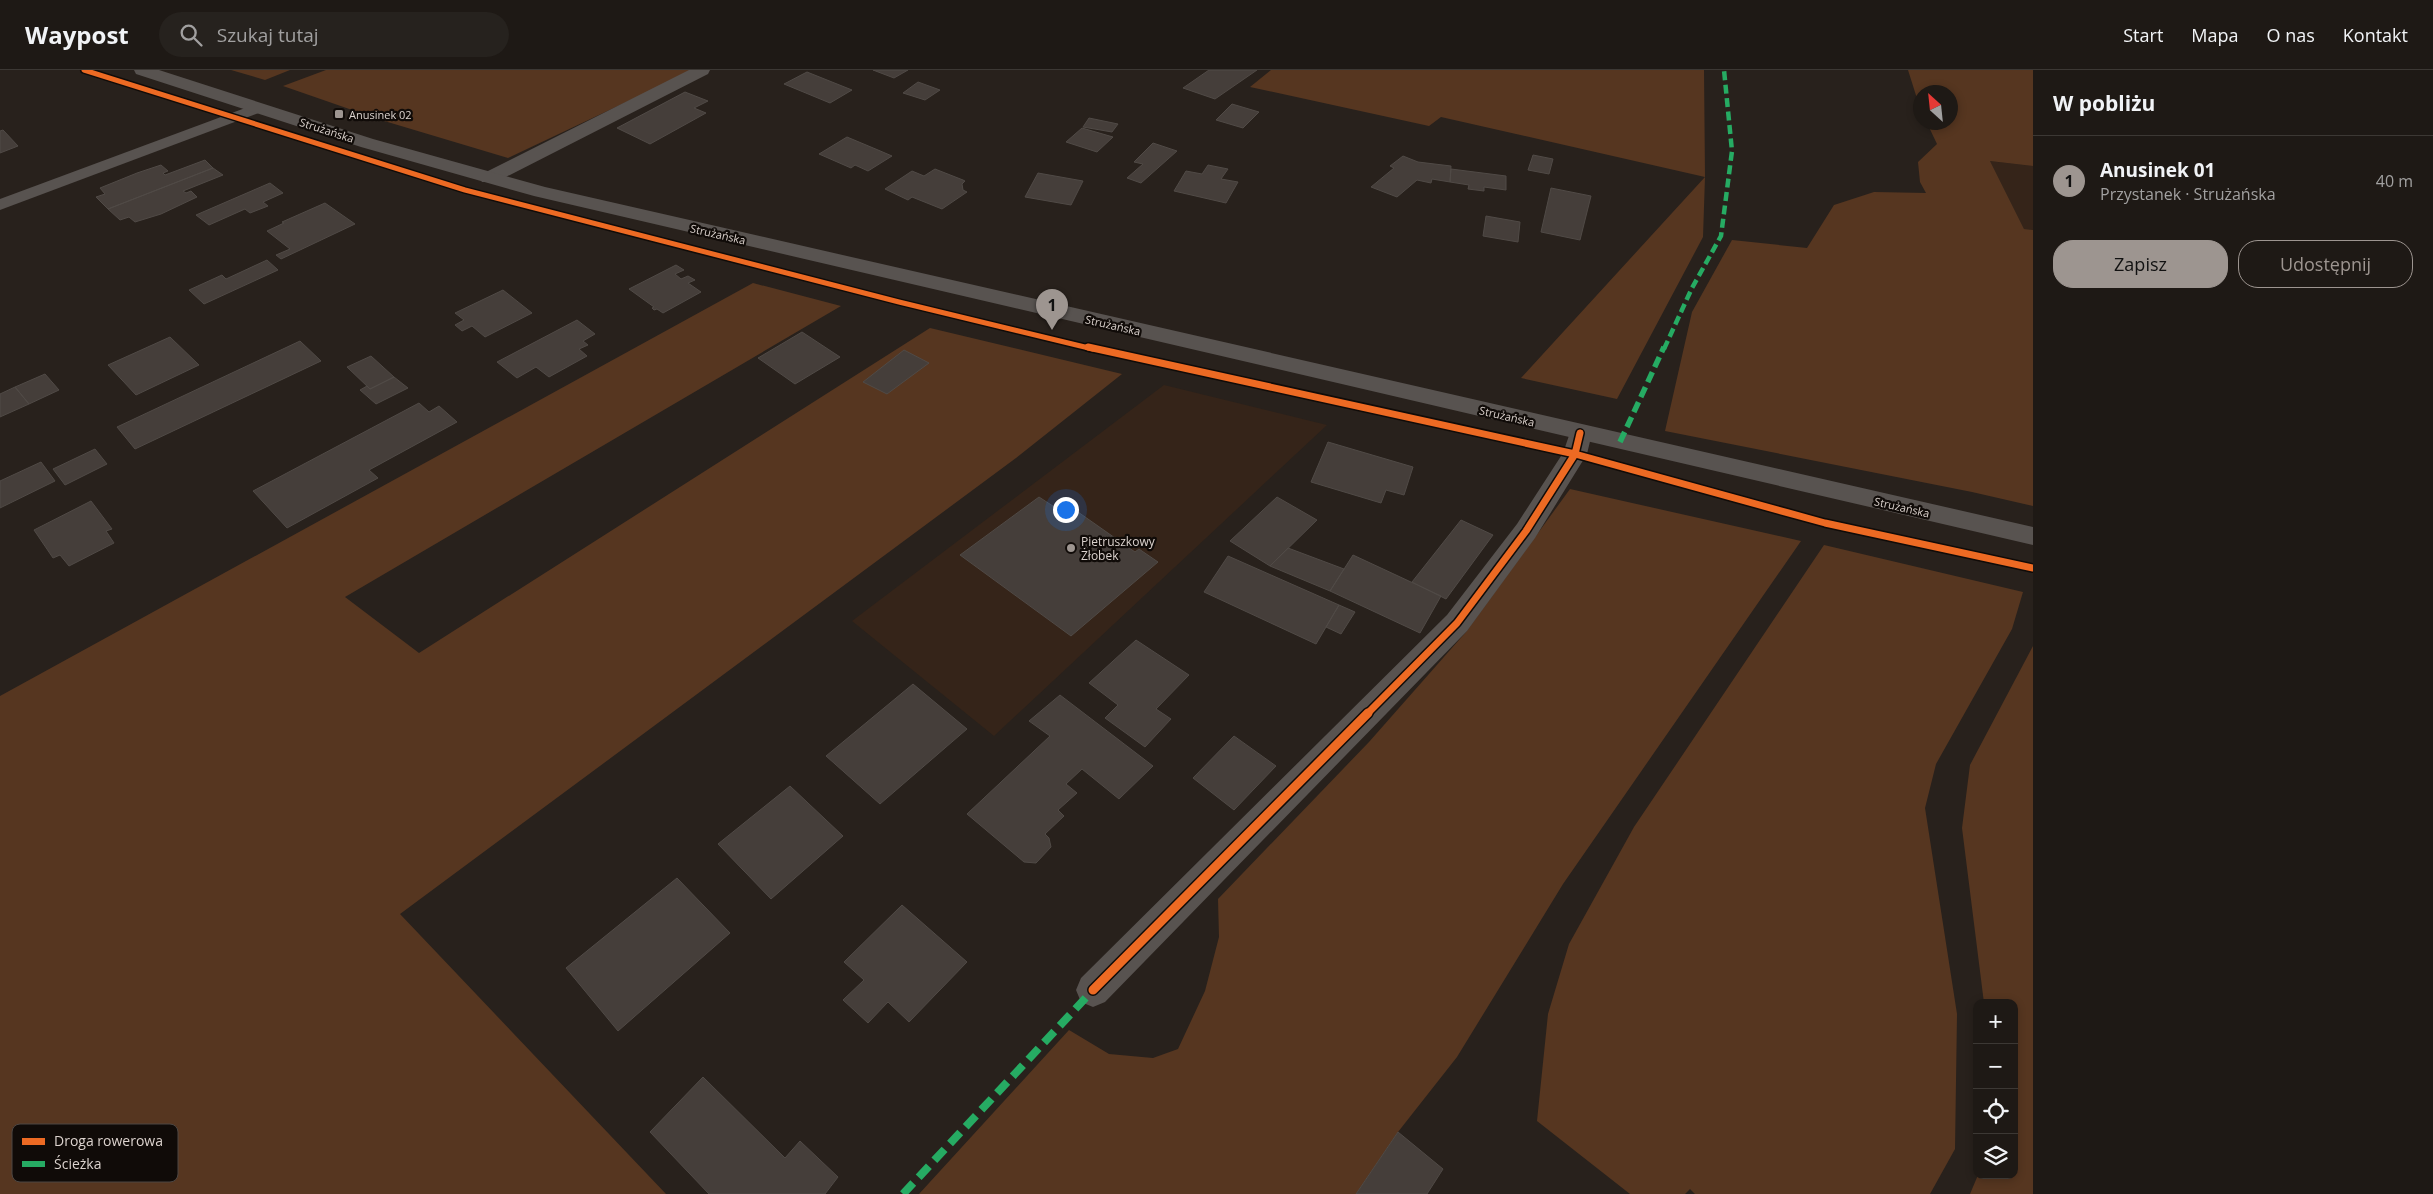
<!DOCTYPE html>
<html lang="pl">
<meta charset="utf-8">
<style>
body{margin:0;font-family:"Open Sans",sans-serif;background:#26221e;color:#f1f3f6}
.controls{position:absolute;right:15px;bottom:15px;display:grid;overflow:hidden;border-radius:10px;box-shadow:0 2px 8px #0003}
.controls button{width:45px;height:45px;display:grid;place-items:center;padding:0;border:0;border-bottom:1px solid #3c3834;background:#1e1915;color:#f1f3f6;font:25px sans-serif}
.compass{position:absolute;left:1913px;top:15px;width:45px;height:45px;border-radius:50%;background:#1e1915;box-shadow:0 2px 8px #0003;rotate:333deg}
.you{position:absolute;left:1065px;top:439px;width:18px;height:18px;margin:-12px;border:4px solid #fff;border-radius:50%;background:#1a73e8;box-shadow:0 0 0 8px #1a73e833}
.badge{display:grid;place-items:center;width:32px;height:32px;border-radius:50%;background:#9d9590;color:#111;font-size:16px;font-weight:700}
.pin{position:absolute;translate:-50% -41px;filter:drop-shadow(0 1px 2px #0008)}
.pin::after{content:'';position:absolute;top:26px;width:18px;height:15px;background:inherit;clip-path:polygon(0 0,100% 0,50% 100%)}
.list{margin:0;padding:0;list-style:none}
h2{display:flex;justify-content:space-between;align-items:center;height:65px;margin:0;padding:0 20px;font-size:21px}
h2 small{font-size:16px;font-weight:400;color:#a1a0a0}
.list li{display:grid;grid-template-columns:32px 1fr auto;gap:15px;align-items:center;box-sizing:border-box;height:90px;padding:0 20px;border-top:1px solid #3c3834}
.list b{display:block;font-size:19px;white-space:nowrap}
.list p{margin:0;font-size:16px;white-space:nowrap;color:#a1a0a0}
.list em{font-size:16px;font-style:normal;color:#a1a0a0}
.actions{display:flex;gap:10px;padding:15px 20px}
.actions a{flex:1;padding:11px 0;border:1px solid #9d9590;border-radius:20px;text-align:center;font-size:18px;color:#9d9590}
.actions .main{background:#9d9590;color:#111}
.icon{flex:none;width:28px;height:28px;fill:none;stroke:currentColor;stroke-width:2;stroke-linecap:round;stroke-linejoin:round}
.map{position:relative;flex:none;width:2033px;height:1124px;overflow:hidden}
header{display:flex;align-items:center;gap:30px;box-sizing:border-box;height:70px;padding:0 25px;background:#1e1915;border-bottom:1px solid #3c3834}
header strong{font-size:24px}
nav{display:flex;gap:28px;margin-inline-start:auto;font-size:18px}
.search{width:350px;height:45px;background:#26221e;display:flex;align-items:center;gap:12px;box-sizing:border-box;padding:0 18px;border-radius:28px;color:#a1a0a0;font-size:19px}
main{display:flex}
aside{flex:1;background:#1e1915}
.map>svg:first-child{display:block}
.built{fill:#352419}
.green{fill:#563620}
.building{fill:#453e3a;stroke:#504a46}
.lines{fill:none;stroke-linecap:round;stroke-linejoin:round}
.lane{fill:#585350;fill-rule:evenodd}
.street{fill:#585350;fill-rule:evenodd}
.secondary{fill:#585350;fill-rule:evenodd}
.quiet-far2{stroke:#26ab63;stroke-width:4.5;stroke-dasharray:9 4.5;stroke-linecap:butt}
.quiet-far1{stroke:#26ab63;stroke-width:5.5;stroke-dasharray:11 5.5;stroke-linecap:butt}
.quiet{stroke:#26ab63;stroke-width:8;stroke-dasharray:15 8;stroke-linecap:butt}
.cycleway-far2-casing{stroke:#100b08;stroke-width:8}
.cycleway-far1-casing{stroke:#100b08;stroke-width:10}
.cycleway-casing{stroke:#100b08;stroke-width:12}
.cycleway-far2{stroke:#ed6a23;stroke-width:5}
.cycleway-far1{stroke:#ed6a23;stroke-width:7}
.cycleway{stroke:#ed6a23;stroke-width:9}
.poi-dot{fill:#9d9590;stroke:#100b08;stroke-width:2}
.labels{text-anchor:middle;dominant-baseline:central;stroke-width:4.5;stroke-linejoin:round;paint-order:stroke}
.far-poi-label{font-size:11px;fill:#dcd3ce;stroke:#100b08;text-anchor:start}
.far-street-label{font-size:11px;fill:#dcd3ce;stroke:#100b08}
.poi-label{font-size:12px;fill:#dcd3ce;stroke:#100b08;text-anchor:start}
.key{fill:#100b08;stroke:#4d4743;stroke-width:1}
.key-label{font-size:14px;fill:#dcd3ce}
</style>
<header>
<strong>Waypost</strong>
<div class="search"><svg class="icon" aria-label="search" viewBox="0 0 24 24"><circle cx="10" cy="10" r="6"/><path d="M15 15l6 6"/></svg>Szukaj tutaj</div>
<nav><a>Start</a><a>Mapa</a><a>O nas</a><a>Kontakt</a></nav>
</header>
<main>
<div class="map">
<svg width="2033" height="1124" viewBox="0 0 2033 1124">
<rect width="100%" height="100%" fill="#28211c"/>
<!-- built -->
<path class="built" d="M1990,91l43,5v64l-9,-1z
M1164,315l163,40 -333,311 -142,-115z"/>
<!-- green -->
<path class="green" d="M231,0h59l-25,10z
M326,0h368l-186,88 -127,-38 -98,-34z
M1271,0h433l1,107 -2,60 -86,162 -96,-21 184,-201 -264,-60 -12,9 -179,-39z
M1908,0h125v96l-43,-5 34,68 9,1v276l-61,-14 -307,-61 27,-119 40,-72 75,8 27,-43 40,-13 52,1 -6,-11 -2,-20 19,-18 -10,-21 23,-1v-30h-30v16z
M753,213l88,23 -496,291 74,56 511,-325 192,46 -106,84 -616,456 266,280h-666v-498z
M1570,419l231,52 -238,343 -106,173 -59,75 -42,62h-437l150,-164 40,24 44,4 25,-9 27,-58 14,-54 -1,-38 151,-157 97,-110z
M1824,475l199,47 -11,37 -76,135 -11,44 32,206 -2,135 -25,45h-235l-5,-5 -5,5h-55l-93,-73 11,-107 21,-70 65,-117z
M2033,576v548h-63l8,-19h36v-172h-30l-22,-175 8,-63z"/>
<!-- building -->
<path class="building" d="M873,0h35l-14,8z
M1209,0h48l-42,29 -32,-11z
M807,2l45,18 -22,13 -46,-19z
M918,12l22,8 -15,10 -22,-7z
M685,22l23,9 -14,7 12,5 -56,31 -33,-16z
M1232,34l27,8 -16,16 -27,-8z
M1089,48l29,6 -6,8 -29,-5z
M1082,58l31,9 -16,15 -31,-10z
M3,60l15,16 -18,7v-22z
M847,67l31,13 14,6 -24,15 -13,-6 -4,3 -32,-14z
M1153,73l24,8 -36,32 -14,-5 16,-14 -9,-2z
M1533,85l20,4 -4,15 -21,-4z
M1403,86l15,6 33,4 -1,16 -18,-3 -1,4 -14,-3 -20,17 -26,-10 23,-19 -4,-2z
M205,90l8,8 -105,41 -12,-12 9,-3 -5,-6 37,-15 24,-8 7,6 -5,2 2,2z
M1208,95l20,4 -7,10 17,3 -12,21 -52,-12 12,-20 16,3z
M213,98l10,7 -40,16 3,2 5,-2 6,6 -36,17 -26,8 -6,-5 -9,3 -12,-11z
M935,99l28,11 2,1 -3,3 1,6 4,2 -25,17 -30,-12 -4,3 -23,-11 27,-18 12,5z
M1451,99l55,7v14l-22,-3v4l-16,-2 1,-4 -19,-3z
M1038,103l45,8 -12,24 -46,-8z
M270,113l13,10 -20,9 5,4 -18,7 -5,-4 -36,16 -13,-10z
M1551,118l40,8 -11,44 -39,-8z
M325,133l30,21 -74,35 -5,-4 14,-6 -23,-18 17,-8 -2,-1z
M1486,146l34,6 -2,20 -35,-6z
M267,190l11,10 -74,34 -15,-14 33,-15 4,4z
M676,195l8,5 -9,4 6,5 7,-3 7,4 -7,3 13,9 -38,21 -6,-4 -3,1 -2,-2 2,-1 -25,-18z
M503,220l29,23 -47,24 -13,-11 -10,5 -7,-6 9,-5 -9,-7z
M577,250l18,14 -12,7 5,4 -9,4 8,7 -38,21 -13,-10 -19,11 -20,-16z
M802,262l38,25 -45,27 -37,-26z
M170,267l29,28 -63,30 -28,-30z
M300,271l21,20 -186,88 -18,-22z
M904,280l25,13 -42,31 -24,-12z
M371,286l23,21 -24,12 -23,-22z
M45,304l14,16 -30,14 -14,-17z
M394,307l14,11 -32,16 -16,-14 7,-4 3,3z
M15,317l14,17 -29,13v-23z
M419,333l10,9 10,-6 18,16 -88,48 9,8 -91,50 -34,-37z
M1328,372l85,25 -9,28 -18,-5 -5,13 -70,-21z
M95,379l12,15 -42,21 -12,-16z
M41,392l14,19 -55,27v-27z
M1039,427l20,13 -4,3 12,8 11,-9 57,40 4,-3 19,13 -87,74 -111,-81z
M1277,427l40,23 -47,46 -40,-25z
M91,431l21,28 -6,2 8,12 -45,23 -9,-11 -7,3 -19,-28z
M1461,450l32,15 -47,64 -34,-17z
M1288,478l56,21 -14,22 -60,-25z
M1353,485l88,41 -21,37 -90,-42z
M1228,486l111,49 -23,39 -112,-52z
M1339,535l16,7 -14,22 -15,-7z
M1136,570l53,35 -33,34 15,10 -26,28 -40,-29 13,-13 -29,-22z
M913,614l54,45 -87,75 -54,-48z
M1060,625l93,71 -34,33 -37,-30 -16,15 11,9 -19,17 6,6 -19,18 4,4 2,9 -15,16 -12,-1 -57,-48 83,-78 -21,-15z
M1234,666l42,30 -42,44 -41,-32z
M790,716l53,50 -72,63 -53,-55z
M677,808l53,55 -112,98 -52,-63z
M902,835l65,57 -58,60 -21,-20 -20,21 -25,-23 21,-20 -20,-18z
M703,1007l82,81 15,-17 38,36 -13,17h-116l-59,-62z
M1398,1062l45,37 -16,25h-71z"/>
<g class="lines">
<!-- lane -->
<path class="lane" d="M259,33l5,2 3,3 -3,3 -264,99v-11z"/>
<!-- street -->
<path class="street" d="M689,0h21l-2,4 -212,108h-14l-2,-4 2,-4z
M1580,355l8,2 4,6 -5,21 -52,84 -68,93 -362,371 -12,5 -12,-5 -5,-12 5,-12 366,-363 70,-91 46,-71 9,-26z"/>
<!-- secondary -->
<path class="secondary" d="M134,0h25l214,69 172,48 1488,340v18l-1499,-349 -173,-49 -225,-73z"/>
<!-- quiet-far2 -->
<path class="quiet-far2" d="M1664,279l28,-61 29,-52 11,-85 -8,-81"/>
<!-- quiet-far1 -->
<path class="quiet-far1" d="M1620,372l44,-95"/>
<!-- quiet -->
<path class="quiet" d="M903,1124l190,-204"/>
<!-- cycleway-far2 casing -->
<g class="cycleway-far2-casing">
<path id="cycleway-far2" d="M84,0l381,120 434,112 194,47"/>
</g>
<!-- cycleway-far1 casing -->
<g class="cycleway-far1-casing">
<path id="cycleway-far1" d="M1088,277l487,107 250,69 208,45
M1367,644l90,-91 69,-92 49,-77 5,-21"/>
</g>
<!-- cycleway casing -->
<g class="cycleway-casing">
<path id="cycleway" d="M1093,920l275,-277"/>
</g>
<!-- cycleway-far2 -->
<use href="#cycleway-far2" class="cycleway-far2"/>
<!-- cycleway-far1 -->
<use href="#cycleway-far1" class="cycleway-far1"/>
<!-- cycleway -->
<use href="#cycleway" class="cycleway"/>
</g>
<!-- markers -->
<g class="poi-dot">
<rect x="334" y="39" width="10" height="10" rx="2.5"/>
<circle cx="1071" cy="478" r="5"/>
</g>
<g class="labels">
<!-- far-poi labels -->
<g class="far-poi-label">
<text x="349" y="44">Anusinek 02</text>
</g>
<!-- far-street labels -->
<g class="far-street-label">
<text transform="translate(327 60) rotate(18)">Strużańska</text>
<text transform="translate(718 164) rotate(13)">Strużańska</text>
<text transform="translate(1113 255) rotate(13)">Strużańska</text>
<text transform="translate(1507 346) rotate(13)">Strużańska</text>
<text transform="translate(1902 437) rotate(13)">Strużańska</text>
</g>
<!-- poi labels -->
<g class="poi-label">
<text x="1081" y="471">Pietruszkowy<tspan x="1081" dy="14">Żłobek</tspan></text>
</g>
</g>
<!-- legend -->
<rect x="12" y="1054" width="166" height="58" rx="8" class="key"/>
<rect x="22" y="1068" width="23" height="7" fill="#ed6a23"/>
<rect x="22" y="1091" width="23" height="6" fill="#26ab63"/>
<g class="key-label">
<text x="54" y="1076">Droga rowerowa</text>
<text x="54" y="1099">Ścieżka</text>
</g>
</svg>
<div class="controls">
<button>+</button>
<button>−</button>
<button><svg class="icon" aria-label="locate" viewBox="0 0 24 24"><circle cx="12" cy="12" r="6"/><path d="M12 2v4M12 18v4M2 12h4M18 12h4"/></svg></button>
<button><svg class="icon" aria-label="layers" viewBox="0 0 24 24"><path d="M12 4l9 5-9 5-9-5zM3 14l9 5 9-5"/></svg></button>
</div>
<svg class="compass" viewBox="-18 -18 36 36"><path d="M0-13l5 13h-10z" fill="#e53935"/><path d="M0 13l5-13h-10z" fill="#a1a0a0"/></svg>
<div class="you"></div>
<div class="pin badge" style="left:1052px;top:260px">1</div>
</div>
<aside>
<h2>W pobliżu<small></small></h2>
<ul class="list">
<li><span class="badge">1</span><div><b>Anusinek 01</b><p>Przystanek · Strużańska</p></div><em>40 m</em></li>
</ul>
<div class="actions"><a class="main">Zapisz</a><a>Udostępnij</a></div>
</aside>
</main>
